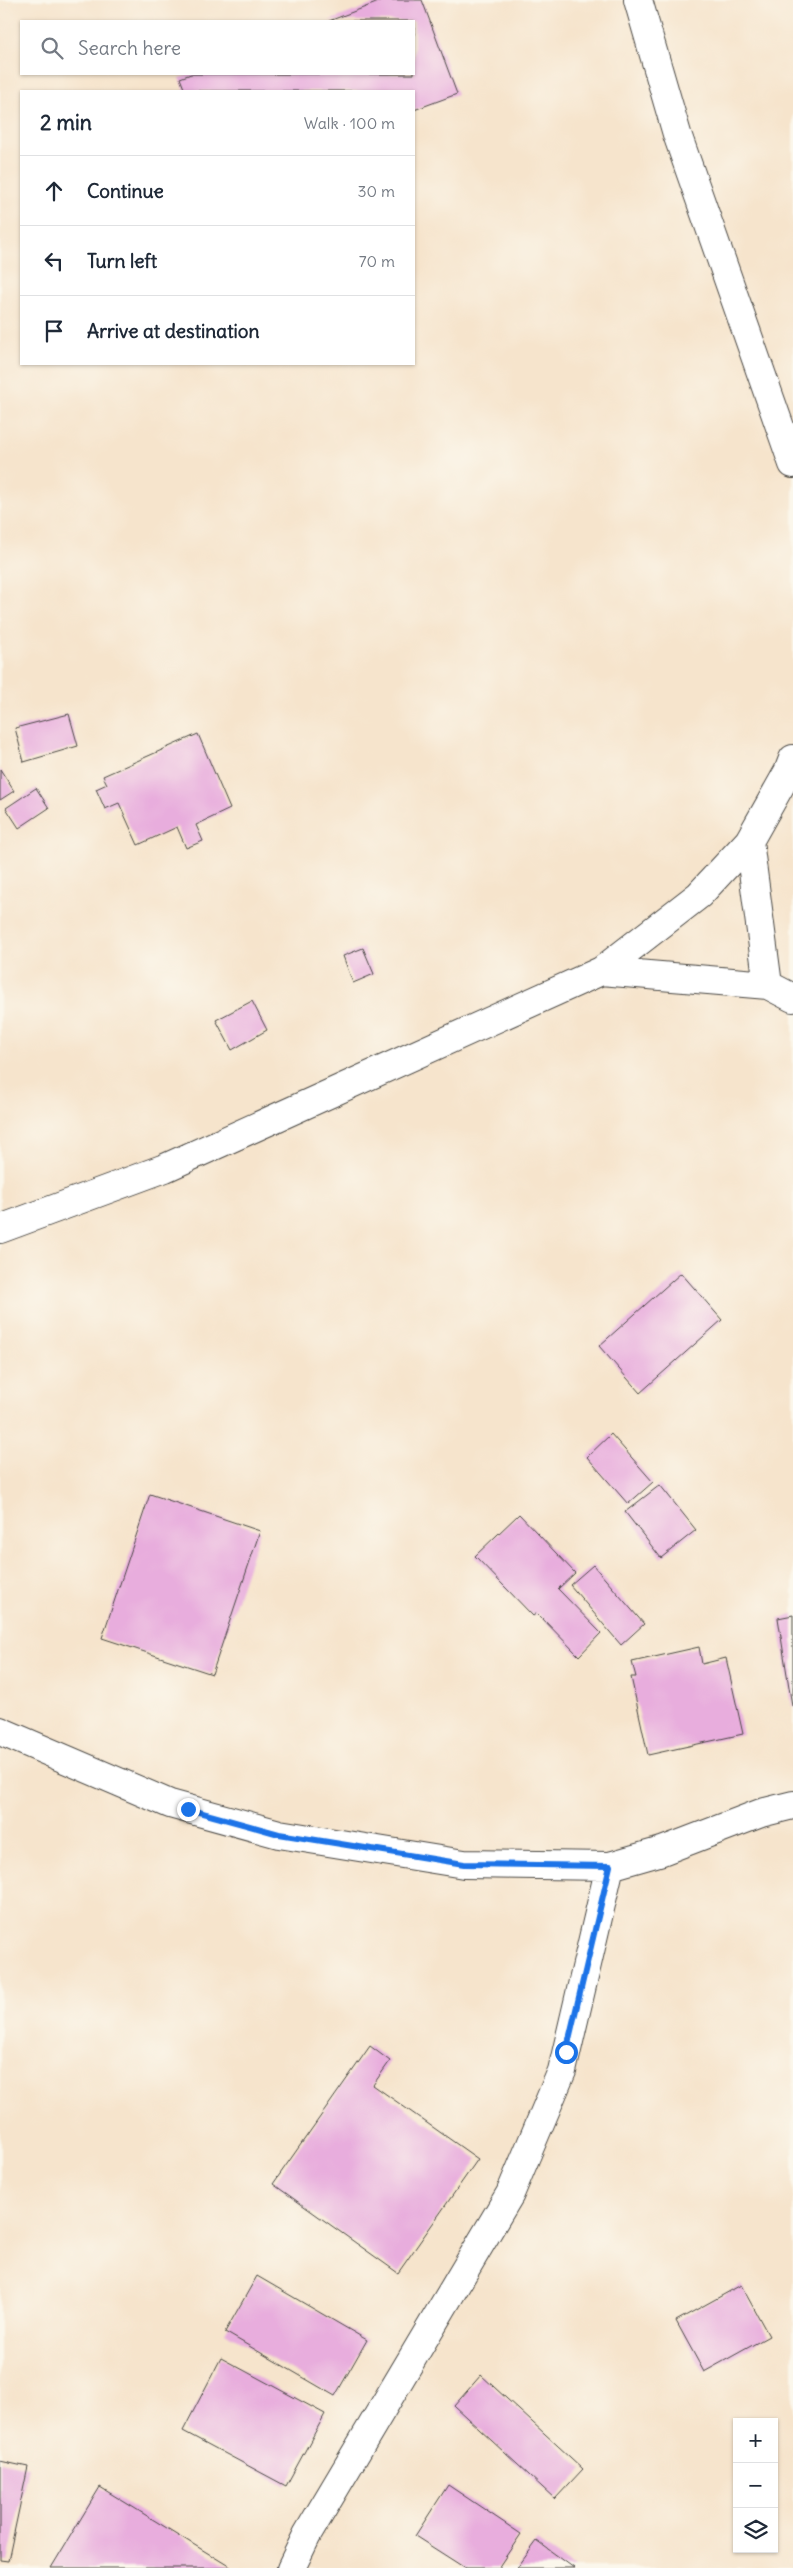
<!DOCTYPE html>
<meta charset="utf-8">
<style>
body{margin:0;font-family:Delius,sans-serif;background:#f6f6f7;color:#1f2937}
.controls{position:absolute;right:15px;bottom:15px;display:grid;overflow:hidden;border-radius:0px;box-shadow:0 1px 4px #0004}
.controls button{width:45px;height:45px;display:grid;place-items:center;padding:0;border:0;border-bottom:1px solid #e0e1e3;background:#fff;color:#1f2937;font:25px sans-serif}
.stop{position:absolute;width:15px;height:15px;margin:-11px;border:4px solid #1a73e8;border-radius:50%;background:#fff}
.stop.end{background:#1a73e8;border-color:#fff;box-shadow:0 1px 5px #0008}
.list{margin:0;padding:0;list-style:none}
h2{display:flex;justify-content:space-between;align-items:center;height:65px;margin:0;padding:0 20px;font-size:21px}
h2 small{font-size:16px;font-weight:400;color:#747a83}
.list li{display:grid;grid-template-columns:32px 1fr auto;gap:15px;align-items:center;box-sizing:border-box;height:70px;padding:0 20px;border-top:1px solid #e0e1e3}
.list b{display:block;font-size:19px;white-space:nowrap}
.list em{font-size:16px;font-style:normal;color:#747a83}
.icon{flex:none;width:28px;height:28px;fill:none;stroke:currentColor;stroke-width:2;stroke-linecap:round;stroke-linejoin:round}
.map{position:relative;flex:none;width:793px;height:2568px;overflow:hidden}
.search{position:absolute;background:#fff;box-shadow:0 1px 4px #0004;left:20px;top:20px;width:395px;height:55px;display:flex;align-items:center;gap:12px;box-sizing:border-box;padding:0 18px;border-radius:0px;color:#747a83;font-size:19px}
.panel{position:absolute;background:#fff;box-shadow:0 1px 4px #0004;left:20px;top:90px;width:395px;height:275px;border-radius:0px}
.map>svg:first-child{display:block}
.building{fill:#e8addd}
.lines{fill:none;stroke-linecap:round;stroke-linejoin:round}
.minor-casing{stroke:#494743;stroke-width:30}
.minor{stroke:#fff;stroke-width:28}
.route{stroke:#1a73e8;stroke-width:6}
</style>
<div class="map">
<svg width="793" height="2568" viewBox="0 0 793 2568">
<rect width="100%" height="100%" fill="#fbf7ec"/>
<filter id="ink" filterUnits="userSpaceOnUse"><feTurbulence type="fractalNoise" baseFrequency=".02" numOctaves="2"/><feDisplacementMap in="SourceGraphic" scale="10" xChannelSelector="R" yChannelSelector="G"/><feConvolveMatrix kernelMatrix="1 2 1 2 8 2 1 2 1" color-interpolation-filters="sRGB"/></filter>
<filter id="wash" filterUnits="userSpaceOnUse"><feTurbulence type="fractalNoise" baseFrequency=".0096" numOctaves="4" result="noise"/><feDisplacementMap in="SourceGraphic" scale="20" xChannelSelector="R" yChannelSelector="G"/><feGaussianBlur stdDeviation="1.12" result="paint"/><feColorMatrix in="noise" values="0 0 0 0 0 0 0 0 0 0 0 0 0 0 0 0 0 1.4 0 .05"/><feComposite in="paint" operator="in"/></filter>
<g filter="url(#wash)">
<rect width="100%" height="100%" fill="#f6e4cc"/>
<g id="blocks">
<!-- building -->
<path class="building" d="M384,0h38l35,94 -43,16v-19h-229l-5,-13 11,-4h223v-53h-85z
M69,714l9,32 -54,16 -9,-34z
M198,734l32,75 -34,16 7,16 -17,7 -9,-21 -39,18 -19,-42 -14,6 -9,-20 11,-5 -4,-8z
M0,769l14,22 -14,9z
M36,788l13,20 -30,20 -13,-20z
M363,948l11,26 -21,9 -10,-27z
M252,1001l15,29 -35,20 -16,-30z
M681,1273l41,47 -82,73 -41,-47z
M611,1434l42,48 -25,22 -41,-47z
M660,1485l36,45 -35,28 -36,-46z
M150,1494l110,37 -48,143 -110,-36z
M519,1514l56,59 -17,16 43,44 -22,23 -42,-43 -4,3 -58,-60z
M593,1565l51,59 -23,21 -51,-60z
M793,1615v91h-1l-14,-88z
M699,1647l3,17 24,-6 17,76 -95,21 -17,-78h5l-4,-15z
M370,2046l20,15 -17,24 105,74 -80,114 -125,-89z
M257,2276l110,64 -32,56 -110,-64z
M741,2285l28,51 -65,36 -28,-51z
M221,2358l104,56 -39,72 -103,-55z
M481,2375l102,94 -28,30 -101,-93z
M0,2461l28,6 -20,94 -8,-1z
M448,2485l73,49 -23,34h-33l-50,-32z
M100,2487l132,81h-181z
M537,2541l37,27h-57z"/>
</g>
</g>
<g filter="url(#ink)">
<use href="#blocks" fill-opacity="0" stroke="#494743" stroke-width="1"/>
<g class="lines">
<!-- minor casing -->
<g class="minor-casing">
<path id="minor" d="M638,0l39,134 116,330
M749,841l19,144
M601,971l167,14 25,13
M0,1229l165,-61 436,-197 98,-76 50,-54 39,-69 5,-13
M0,1731l170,73 109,30 185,30 146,2 52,-15 99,-38 32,-8
M291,2568l16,-33 203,-341 52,-123 48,-205"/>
</g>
<!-- minor -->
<use href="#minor" class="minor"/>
</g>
</g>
<g class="lines" filter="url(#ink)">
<!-- route -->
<path class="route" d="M188,1809l91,25 185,30 146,2 -44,186"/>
</g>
</svg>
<div class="controls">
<button>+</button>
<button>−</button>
<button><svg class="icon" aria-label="layers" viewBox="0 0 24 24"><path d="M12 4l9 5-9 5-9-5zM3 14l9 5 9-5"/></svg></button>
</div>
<div class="stop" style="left:566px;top:2052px"></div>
<div class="stop end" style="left:188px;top:1809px"></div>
<div class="search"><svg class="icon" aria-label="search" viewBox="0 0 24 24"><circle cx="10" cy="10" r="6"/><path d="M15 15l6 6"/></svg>Search here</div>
<section class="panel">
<h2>2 min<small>Walk · 100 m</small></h2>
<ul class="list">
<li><svg class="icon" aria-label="ahead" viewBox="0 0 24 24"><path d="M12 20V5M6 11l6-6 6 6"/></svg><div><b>Continue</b></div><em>30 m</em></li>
<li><svg class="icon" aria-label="left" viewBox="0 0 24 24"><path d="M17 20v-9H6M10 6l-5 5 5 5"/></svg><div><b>Turn left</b></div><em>70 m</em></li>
<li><svg class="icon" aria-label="arrive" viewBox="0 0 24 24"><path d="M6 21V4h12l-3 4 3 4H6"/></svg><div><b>Arrive at destination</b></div></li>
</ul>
</section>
</div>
